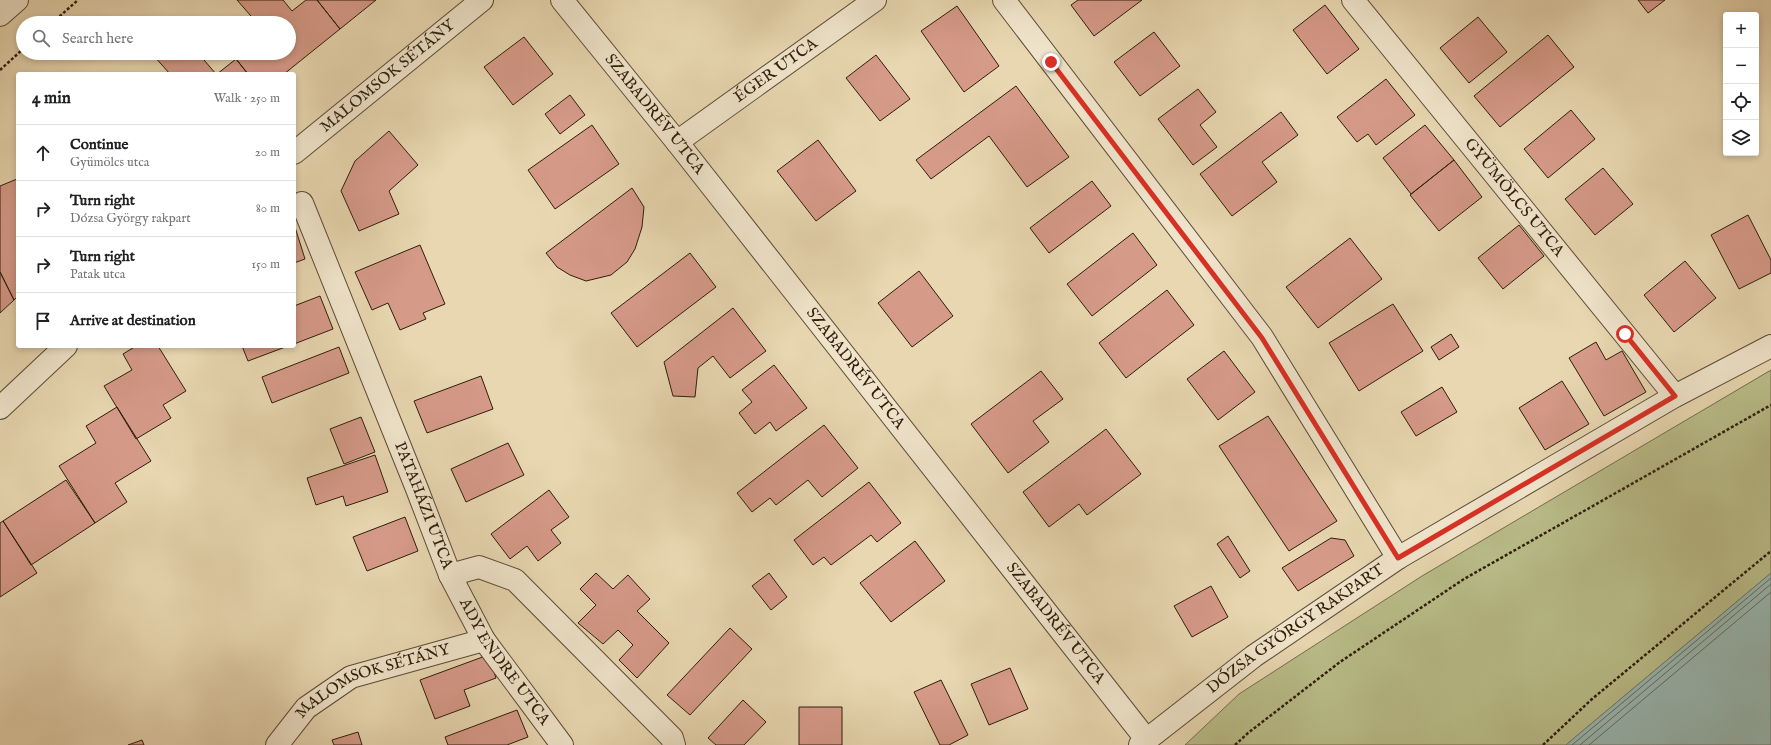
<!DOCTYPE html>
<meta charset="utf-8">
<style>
body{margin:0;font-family:"IM FELL English",serif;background:#f2f2f2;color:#202124}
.controls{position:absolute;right:12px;top:12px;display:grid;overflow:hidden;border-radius:4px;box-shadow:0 2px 6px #0003}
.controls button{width:36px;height:36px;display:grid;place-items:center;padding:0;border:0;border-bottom:1px solid #e0e0e0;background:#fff;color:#202124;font:20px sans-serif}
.stop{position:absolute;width:12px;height:12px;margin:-9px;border:3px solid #d93025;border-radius:50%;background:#fff}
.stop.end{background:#d93025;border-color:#fff;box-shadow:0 1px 4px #0008}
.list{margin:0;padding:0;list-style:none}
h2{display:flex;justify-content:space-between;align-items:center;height:52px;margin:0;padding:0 16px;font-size:17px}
h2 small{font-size:13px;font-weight:400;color:#757577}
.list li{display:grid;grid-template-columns:26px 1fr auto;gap:12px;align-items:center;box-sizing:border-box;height:56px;padding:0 16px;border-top:1px solid #e0e0e0}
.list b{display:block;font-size:15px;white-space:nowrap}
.list p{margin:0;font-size:13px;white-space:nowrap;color:#757577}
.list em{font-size:13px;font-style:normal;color:#757577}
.icon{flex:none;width:22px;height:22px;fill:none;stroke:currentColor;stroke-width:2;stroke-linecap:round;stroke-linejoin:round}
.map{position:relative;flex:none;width:1771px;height:745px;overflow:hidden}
.search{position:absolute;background:#fff;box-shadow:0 2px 6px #0003;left:16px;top:16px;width:280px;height:44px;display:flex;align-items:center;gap:10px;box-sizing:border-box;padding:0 14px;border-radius:22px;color:#757577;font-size:15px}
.panel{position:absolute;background:#fff;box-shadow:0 2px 6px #0003;left:16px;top:72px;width:280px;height:276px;border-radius:4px}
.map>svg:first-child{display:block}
.grass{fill:#b9bd89;stroke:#746d4a}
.water{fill:#98b8b3;stroke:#6e7a6f}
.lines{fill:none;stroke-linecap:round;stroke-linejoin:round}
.shore{stroke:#636a5e;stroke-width:1}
.building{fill:#d69a89;stroke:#2e1d0a}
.minor-casing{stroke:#5c4c34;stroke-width:24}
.path{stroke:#2e1d0a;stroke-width:2.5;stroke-dasharray:3 2;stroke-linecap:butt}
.minor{stroke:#f0e5cc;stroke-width:22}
.route{stroke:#d93025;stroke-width:5}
.labels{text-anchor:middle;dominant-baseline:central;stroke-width:4;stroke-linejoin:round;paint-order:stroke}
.street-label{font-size:16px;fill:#2e1d0a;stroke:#f0e5cc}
</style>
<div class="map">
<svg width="1771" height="745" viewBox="0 0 1771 745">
<rect width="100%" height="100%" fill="#e8d7b1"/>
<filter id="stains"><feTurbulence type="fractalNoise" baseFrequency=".005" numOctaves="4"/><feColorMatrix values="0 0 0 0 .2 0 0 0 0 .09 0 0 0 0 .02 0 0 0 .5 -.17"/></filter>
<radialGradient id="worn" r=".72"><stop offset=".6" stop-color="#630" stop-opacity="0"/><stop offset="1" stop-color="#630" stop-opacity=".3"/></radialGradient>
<!-- grass -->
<path class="grass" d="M1771,370v203l-205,172h-381l54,-51 183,-118z"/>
<!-- water -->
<path class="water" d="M1771,573v172h-205l1,-1z"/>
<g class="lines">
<!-- shore -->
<path class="shore" d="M1572,745l199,-167
M1580,745l191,-161
M1589,745l182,-153"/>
</g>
<!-- building -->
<path class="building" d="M237,0h46l9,11 14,-11h11l23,29 -56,45h-36l-12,-15 7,-6h46v-30h-32z
M317,0h59l-36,29z
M1078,0h64l-48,36 -23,-31z
M1638,0h27l-17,13z
M1325,5l34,44 -32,25 -34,-44z
M957,6l42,60 -35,26 -43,-61z
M1478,17l29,35 -38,31 -29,-35z
M1154,32l26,34 -40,30 -26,-34z
M1548,35l26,32 -74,60 -26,-31z
M524,37l29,37 -40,31 -29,-38z
M155,53h43l18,21h-46l-17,-19z
M876,55l34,44 -30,22 -34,-43z
M236,59l12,15h-31z
M1386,79l29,36 -39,30 -8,-11 -11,8 -20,-25z
M1016,86l53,71 -42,30 -38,-51 -58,43 -15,-19z
M1198,89l18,23 -16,13 17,22 -24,18 -35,-46z
M570,95l15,20 -25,19 -15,-20z
M1571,110l24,29 -47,39 -24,-29z
M1281,112l17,23 -36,27 15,20 -45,34 -32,-42z
M592,125l27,39 -64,45 -27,-39z
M1425,125l29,35 -43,34 -28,-36z
M389,131l29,34 -29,26 10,23 -40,17 -18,-40 14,-30z
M818,140l38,51 -40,30 -39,-50z
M1454,160l28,37 -43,34 -29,-36z
M1603,168l30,36 -38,31 -30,-36z
M17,179l1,117 -4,4 -14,-28v-86z
M1092,181l19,25 -62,47 -19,-25z
M632,188l12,19 -2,20 -7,22 -8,13 -16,13 -25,6 -16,-6 -13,-8 -11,-14z
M1748,215l23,45v13l-32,16 -28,-54z
M294,224l11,35 -11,4z
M1519,225l25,31 -41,33 -25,-31z
M1133,233l24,32 -65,51 -25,-32z
M1350,238l32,41 -64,49 -32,-41z
M420,245l25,59 -22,9 3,6 -26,11 -12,-27 -16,7 -17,-38z
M690,253l26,34 -79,60 -26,-34z
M1685,261l31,37 -42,34 -30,-37z
M919,271l34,45 -41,31 -34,-44z
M0,272l14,28 -14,13z
M1167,290l27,35 -68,53 -27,-35z
M320,296l13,33 -39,15v-38z
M1393,304l30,47 -64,40 -30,-48z
M733,308l33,43 -36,27 -17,-22 -15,12 -3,29 -22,-1 -9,-34z
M1451,334l8,13 -20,13 -8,-13z
M1596,342l10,18 16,-9 24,41 -42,24 -35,-58z
M136,346h22l28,45 -23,14 8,13 -35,21 -32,-53 28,-16 -9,-16z
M242,346h46l-40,15z
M339,347l10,26 -77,30 -10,-26z
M1224,351l31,41 -37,28 -31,-41z
M774,365l33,43 -31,23 -6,-9 -15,12 -16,-21 13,-11 -10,-12z
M1041,371l22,28 -30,22 16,21 -41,31 -37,-49z
M481,376l12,33 -66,24 -13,-32z
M1562,381l27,43 -44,26 -26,-42z
M1442,387l15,25 -41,24 -15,-24z
M117,407l34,54 -36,22 12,19 -32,21 -36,-57 37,-23 -10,-17z
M1268,416l69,105 -48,30 -70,-105z
M361,417l14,35 -31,12 -14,-35z
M824,425l34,43 -36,29 -14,-17 -32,25 -6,-7 -18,14 -15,-19z
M1106,429l35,45 -54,41 -8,-11 -30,23 -26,-35z
M508,443l16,32 -58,27 -15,-33z
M375,455l13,37 -42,14 -3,-10 -27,9 -9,-27z
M66,480l29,43 -64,42 -28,-44z
M869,482l32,41 -24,19 -6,-7 -40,30 -7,-8 -11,8 -19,-25z
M549,490l20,27 -18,13 10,13 -23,18 -11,-15 -17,13 -19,-25z
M405,517l13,34 -51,20 -14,-34z
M3,521l34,52 -37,24v-74z
M1228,536l22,35 -10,7 -23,-34z
M1331,538l14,2 9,16 -56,35 -16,-23z
M915,541l30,40 -54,41 -31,-39z
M596,573l17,16 15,-14 22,24 -13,12 32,32 -32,35 -18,-18 14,-15 -15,-15 -15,14 -25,-21 18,-18 -16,-16z
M769,573l18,24 -16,13 -19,-24z
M1211,586l17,31 -36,20 -18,-31z
M730,628l22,21 -62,66 -23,-20z
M488,655l8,23 -32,12 6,16 -35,13 -15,-39z
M1010,668l18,41 -39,16 -18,-41z
M941,680l27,55 -19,10h-9l-26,-53z
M743,700l23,22 -22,23h-28l-8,-7z
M799,707h43v38h-43z
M517,710l11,27 -21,8h-59l-3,-8z
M358,732l4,13h-28l-2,-5z
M142,740l2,5h-16z"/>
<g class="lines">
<!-- minor casing -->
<g class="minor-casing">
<g id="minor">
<path id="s1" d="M562,0l115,142 469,597"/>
<path d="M1004,0l258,337 136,221"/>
<path id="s2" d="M1353,0l322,396"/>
<path d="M0,15l17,-15"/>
<path id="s3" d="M677,142l198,-142"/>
<path id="s4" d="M294,153l188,-153"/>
<path id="s5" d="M302,203l115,286 33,86 34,65 78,105"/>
<path d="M0,408l66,-62"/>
<path d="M450,575l29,-8 36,13 157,158 2,7"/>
<path id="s6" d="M277,745l29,-37 45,-31 133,-37"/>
<path id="s7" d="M1140,745l114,-89 144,-98 277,-162 96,-50"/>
</g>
</g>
<!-- path -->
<path class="path" d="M52,23l26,-23
M0,70l23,-21
M1235,745l13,-12 92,-71 124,-83 307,-174
M1543,745l49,-46 179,-148"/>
<!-- minor -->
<use href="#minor" class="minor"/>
</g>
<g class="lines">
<!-- route -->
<path class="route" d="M1051,62l211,276 136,220 277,-162 -50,-62"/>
</g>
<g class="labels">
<!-- street labels -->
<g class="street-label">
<text stroke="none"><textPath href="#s3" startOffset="122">ÉGER UTCA</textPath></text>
<text stroke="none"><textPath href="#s4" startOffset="121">MALOMSOK SÉTÁNY</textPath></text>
<text stroke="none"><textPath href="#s1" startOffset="147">SZABADRÉV UTCA</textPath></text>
<text stroke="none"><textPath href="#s2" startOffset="255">GYÜMÖLCS UTCA</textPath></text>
<text stroke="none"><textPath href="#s1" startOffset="471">SZABADRÉV UTCA</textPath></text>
<text stroke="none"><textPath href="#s5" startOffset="326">PATAHÁZI UTCA</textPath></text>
<text stroke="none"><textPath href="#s1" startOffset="795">SZABADRÉV UTCA</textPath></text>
<text stroke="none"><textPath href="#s7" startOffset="194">DÓZSA GYÖRGY RAKPART</textPath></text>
<text stroke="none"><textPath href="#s5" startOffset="503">ADY ENDRE UTCA</textPath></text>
<text stroke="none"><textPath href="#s6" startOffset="120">MALOMSOK SÉTÁNY</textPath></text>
</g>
</g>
<rect width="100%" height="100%" filter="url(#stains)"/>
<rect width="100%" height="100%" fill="url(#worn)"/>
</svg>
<div class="controls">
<button>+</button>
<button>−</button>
<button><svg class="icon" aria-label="locate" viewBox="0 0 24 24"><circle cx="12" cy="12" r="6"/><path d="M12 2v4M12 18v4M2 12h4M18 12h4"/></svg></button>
<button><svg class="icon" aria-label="layers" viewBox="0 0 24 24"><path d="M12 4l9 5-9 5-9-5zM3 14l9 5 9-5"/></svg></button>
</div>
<div class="stop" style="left:1625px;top:334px"></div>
<div class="stop end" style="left:1051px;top:62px"></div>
<div class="search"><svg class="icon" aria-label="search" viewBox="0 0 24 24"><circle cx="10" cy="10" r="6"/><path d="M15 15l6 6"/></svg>Search here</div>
<section class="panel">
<h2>4 min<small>Walk · 250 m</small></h2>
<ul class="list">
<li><svg class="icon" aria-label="ahead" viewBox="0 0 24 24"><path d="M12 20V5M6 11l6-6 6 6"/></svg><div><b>Continue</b><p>Gyümölcs utca</p></div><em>20 m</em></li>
<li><svg class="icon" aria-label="right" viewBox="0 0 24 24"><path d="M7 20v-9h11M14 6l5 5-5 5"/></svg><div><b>Turn right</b><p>Dózsa György rakpart</p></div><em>80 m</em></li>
<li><svg class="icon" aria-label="right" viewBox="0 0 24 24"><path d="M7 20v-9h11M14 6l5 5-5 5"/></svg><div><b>Turn right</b><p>Patak utca</p></div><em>150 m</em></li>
<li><svg class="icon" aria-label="arrive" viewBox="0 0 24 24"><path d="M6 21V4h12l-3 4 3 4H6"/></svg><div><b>Arrive at destination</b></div></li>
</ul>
</section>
</div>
